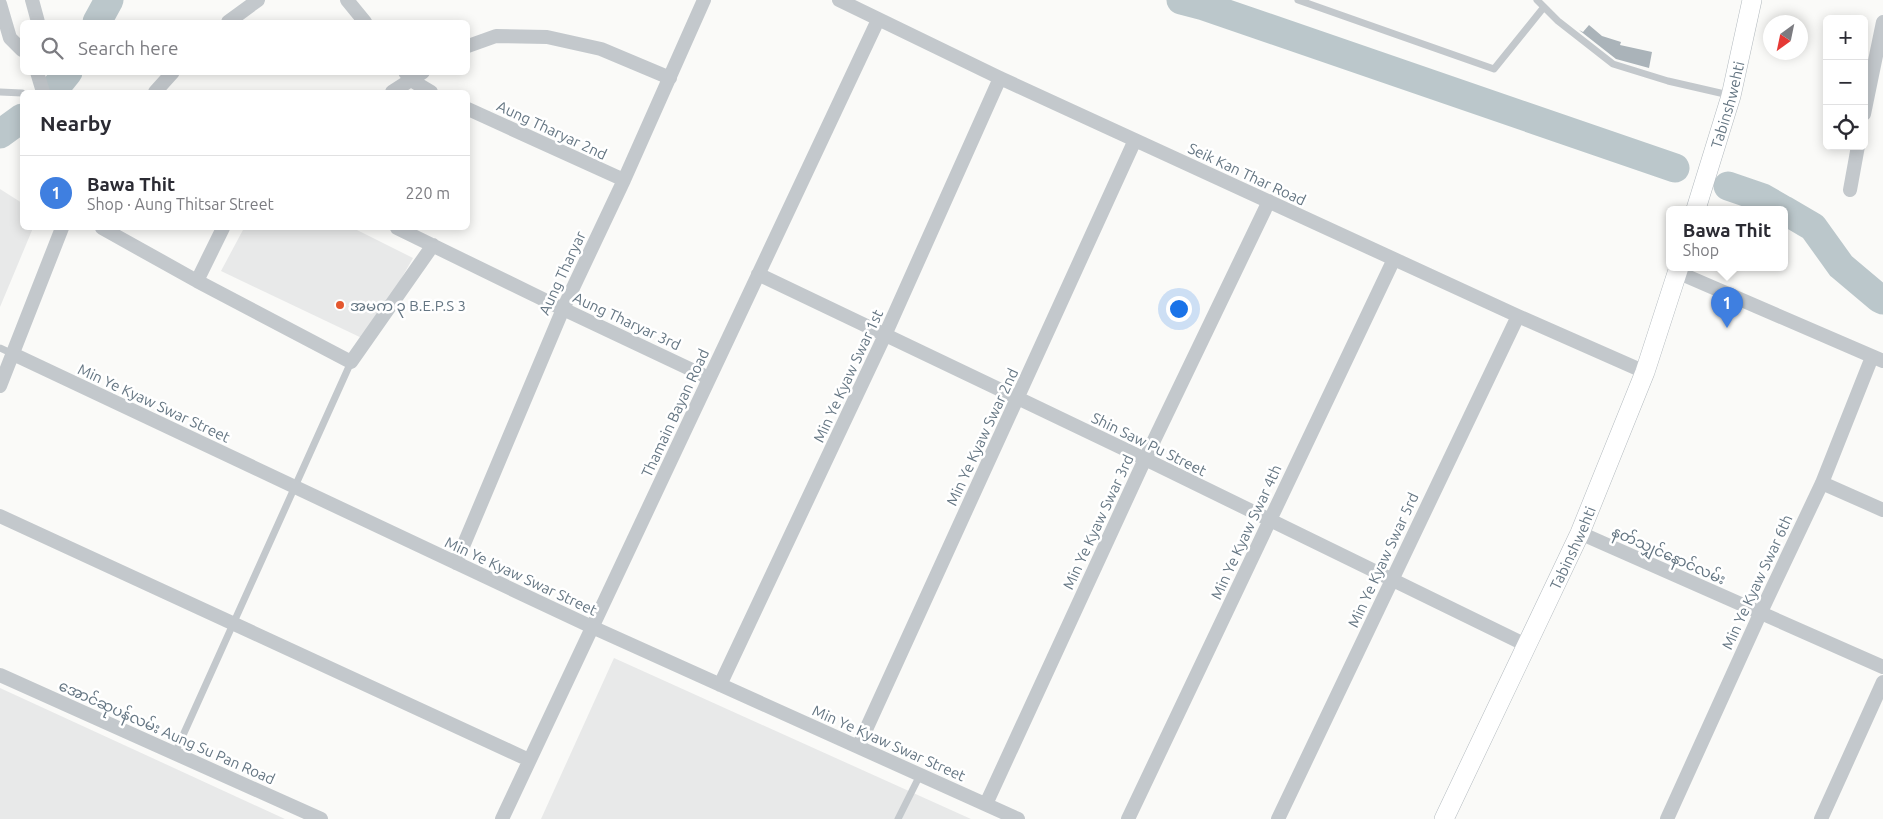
<!DOCTYPE html>
<meta charset="utf-8">
<style>
body{margin:0;font-family:Ubuntu,"Noto Sans Myanmar",sans-serif;background:#f7f7f7;color:#2b2b33}
.controls{position:absolute;right:15px;top:15px;display:grid;overflow:hidden;border-radius:8px;box-shadow:0 2px 12px #0003}
.controls button{width:45px;height:45px;display:grid;place-items:center;padding:0;border:0;border-bottom:1px solid #e1e1e2;background:#fff;color:#2b2b33;font:25px sans-serif}
.compass{position:absolute;left:1763px;top:15px;width:45px;height:45px;border-radius:50%;background:#fff;box-shadow:0 2px 12px #0003;rotate:213deg}
.you{position:absolute;left:1178px;top:308px;width:18px;height:18px;margin:-12px;border:4px solid #fff;border-radius:50%;background:#1a73e8;box-shadow:0 0 0 8px #1a73e833}
.badge{display:grid;place-items:center;width:32px;height:32px;border-radius:50%;background:#2563eb;color:#fff;font-size:16px;font-weight:700}
.pin{position:absolute;translate:-50% -41px;filter:drop-shadow(0 1px 2px #0008)}
.pin::after{content:'';position:absolute;top:26px;width:18px;height:15px;background:inherit;clip-path:polygon(0 0,100% 0,50% 100%)}
.popup{position:absolute;left:1666px;top:206px;width:122px;height:65px;box-sizing:border-box;display:grid;place-content:center;border-radius:8px;background:#fff;filter:drop-shadow(0 1px 4px #0005);font-size:16px;white-space:nowrap;color:#7c7c81}
.popup b{font-size:19px;color:#2b2b33}
.popup::after{content:'';position:absolute;left:50%;top:100%;margin-left:-10px;border:10px solid transparent;border-top-color:#fff}
.list{margin:0;padding:0;list-style:none}
h2{display:flex;justify-content:space-between;align-items:center;height:65px;margin:0;padding:0 20px;font-size:21px}
h2 small{font-size:16px;font-weight:400;color:#7c7c81}
.list li{display:grid;grid-template-columns:32px 1fr auto;gap:15px;align-items:center;box-sizing:border-box;height:75px;padding:0 20px;border-top:1px solid #e1e1e2}
.list b{display:block;font-size:19px;white-space:nowrap}
.list p{margin:0;font-size:16px;white-space:nowrap;color:#7c7c81}
.list em{font-size:16px;font-style:normal;color:#7c7c81}
.icon{flex:none;width:28px;height:28px;fill:none;stroke:currentColor;stroke-width:2;stroke-linecap:round;stroke-linejoin:round}
.map{position:relative;flex:none;width:1883px;height:819px;overflow:hidden}
.search{position:absolute;background:#fff;box-shadow:0 2px 12px #0003;left:20px;top:20px;width:450px;height:55px;display:flex;align-items:center;gap:12px;box-sizing:border-box;padding:0 18px;border-radius:8px;color:#7c7c81;font-size:19px}
.panel{position:absolute;background:#fff;box-shadow:0 2px 12px #0003;left:20px;top:90px;width:450px;height:140px;border-radius:8px}
.map>svg:first-child{display:block}
.built{fill:#e8e9e9}
.lines{fill:none;stroke-linecap:round;stroke-linejoin:round}
.river{stroke:#bbc7cb;stroke-width:29}
.building{fill:#aab3b9}
.secondary-casing{stroke:#b3babf;stroke-width:20}
.service{stroke:#c3c8cc;stroke-width:7}
.minor{stroke:#c3c8cc;stroke-width:14}
.secondary{stroke:#fff;stroke-width:19}
.poi-dot{fill:#e4572e;stroke:#fff;stroke-width:2}
.labels{text-anchor:middle;dominant-baseline:central;stroke-width:5;stroke-linejoin:round;paint-order:stroke}
.street-label{font-size:15px;fill:#657683;stroke:#fff}
.poi-label{font-size:15px;fill:#657683;stroke:#fff;text-anchor:start}
</style>
<div class="map">
<svg width="1883" height="819" viewBox="0 0 1883 819">
<rect width="100%" height="100%" fill="#fafaf8"/>
<!-- built -->
<path class="built" d="M0,189l22,14v25h11l-33,79z
M244,228h109l60,30 -47,82 -145,-69z
M614,658l357,161h-430z
M0,688l285,131h-285z"/>
<g class="lines">
<!-- river -->
<path class="river" d="M1181,0l23,6 471,162
M97,22l12,-22
M52,92l16,-20
M0,134l22,-16
M1728,186l35,12 19,11
M1784,210l29,17 28,39 38,32 4,2"/>
</g>
<!-- building -->
<path class="building" d="M1589,25l13,11 19,6 -1,3 32,7 -3,16 -33,-9 -37,-29 4,2z"/>
<g class="lines">
<!-- secondary casing -->
<g class="secondary-casing">
<g id="secondary">
<path id="s1" d="M1696,209l35,-113 21,-96"/>
<path id="s2" d="M1444,819l136,-286 65,-161 34,-105"/>
</g>
</g>
<!-- service -->
<path class="service" d="M1298,0l196,69 50,-62
M1537,0l21,21 55,43 55,17 61,14
M0,92l22,1
M0,348l13,6
M175,753l176,-391
M898,819l22,-44"/>
<!-- minor -->
<path class="minor" d="M32,0l6,22
M347,0l18,22
M839,0l161,78 518,238 127,56
M0,4l10,34 12,12
M228,22l30,-22
M468,46l28,-10 51,1 54,12 69,29
M37,72l6,20
M405,72l6,8 20,12
M155,92l18,-20
M392,92l31,-20
M468,109l156,71
M1864,114l19,-92
M1850,190l8,-44
M102,228l95,53 154,81 82,-117
M397,228l166,81 146,69
M1677,272l206,89
M758,274l387,185 381,186
M197,281l26,-53
M13,354l579,273 426,192
M0,386l62,-158
M1822,483l61,27
M0,516l529,244
M1580,533l303,134
M456,563l107,-254 61,-129 80,-180
M0,675l321,144
M720,685l165,-350 115,-257
M858,747l277,-607
M986,804l159,-345 124,-258
M502,819l376,-799
M1128,819l266,-560
M1278,819l240,-503
M1667,819l93,-205 62,-131 50,-126
M1821,819l62,-137"/>
<!-- secondary -->
<use href="#secondary" class="secondary"/>
</g>
<!-- markers -->
<circle class="poi-dot" cx="340" cy="305" r="5"/>
<g class="labels">
<!-- street labels -->
<g class="street-label">
<text stroke="none"><textPath href="#s1" startOffset="109">Tabinshwehti</textPath></text>
<text transform="translate(552 130) rotate(25)">Aung Tharyar 2nd</text>
<text transform="translate(1247 174) rotate(25)">Seik Kan Thar Road</text>
<text transform="translate(562 273) rotate(-65)">Aung Tharyar</text>
<text transform="translate(627 321) rotate(25)">Aung Tharyar 3rd</text>
<text transform="translate(848 376) rotate(-65)">Min Ye Kyaw Swar 1st</text>
<text transform="translate(154 403) rotate(25)">Min Ye Kyaw Swar Street</text>
<text transform="translate(675 413) rotate(-65)">Thamain Bayan Road</text>
<text transform="translate(982 437) rotate(-65)">Min Ye Kyaw Swar 2nd</text>
<text transform="translate(1149 444) rotate(26)">Shin Saw Pu Street</text>
<text transform="translate(1098 522) rotate(-65)">Min Ye Kyaw Swar 3rd</text>
<text transform="translate(1246 532) rotate(-65)">Min Ye Kyaw Swar 4th</text>
<text stroke="none"><textPath href="#s2" startOffset="300">Tabinshwehti</textPath></text>
<text transform="translate(1669 555) rotate(24)">နတ်သျှင်နောင်လမ်း</text>
<text transform="translate(1383 560) rotate(-65)">Min Ye Kyaw Swar 5rd</text>
<text transform="translate(521 576) rotate(25)">Min Ye Kyaw Swar Street</text>
<text transform="translate(1757 582) rotate(-65)">Min Ye Kyaw Swar 6th</text>
<text transform="translate(167 732) rotate(24)">အောင်ဆုပန်လမ်း Aung Su Pan Road</text>
<text transform="translate(889 743) rotate(24)">Min Ye Kyaw Swar Street</text>
</g>
<!-- poi labels -->
<g class="poi-label">
<text x="350" y="305">အမက ၃ B.E.P.S 3</text>
</g>
</g>
</svg>
<div class="controls">
<button>+</button>
<button>−</button>
<button><svg class="icon" aria-label="locate" viewBox="0 0 24 24"><circle cx="12" cy="12" r="6"/><path d="M12 2v4M12 18v4M2 12h4M18 12h4"/></svg></button>
</div>
<svg class="compass" viewBox="-18 -18 36 36"><path d="M0-13l5 13h-10z" fill="#e53935"/><path d="M0 13l5-13h-10z" fill="#7c7c81"/></svg>
<div class="you"></div>
<div class="pin badge" style="left:1727px;top:328px;background:#3f7fe0">1</div>
<div class="popup"><b>Bawa Thit</b>Shop</div>
<div class="search"><svg class="icon" aria-label="search" viewBox="0 0 24 24"><circle cx="10" cy="10" r="6"/><path d="M15 15l6 6"/></svg>Search here</div>
<section class="panel">
<h2>Nearby<small></small></h2>
<ul class="list">
<li><span class="badge" style="background:#3f7fe0">1</span><div><b>Bawa Thit</b><p>Shop · Aung Thitsar Street</p></div><em>220 m</em></li>
</ul>
</section>
</div>
